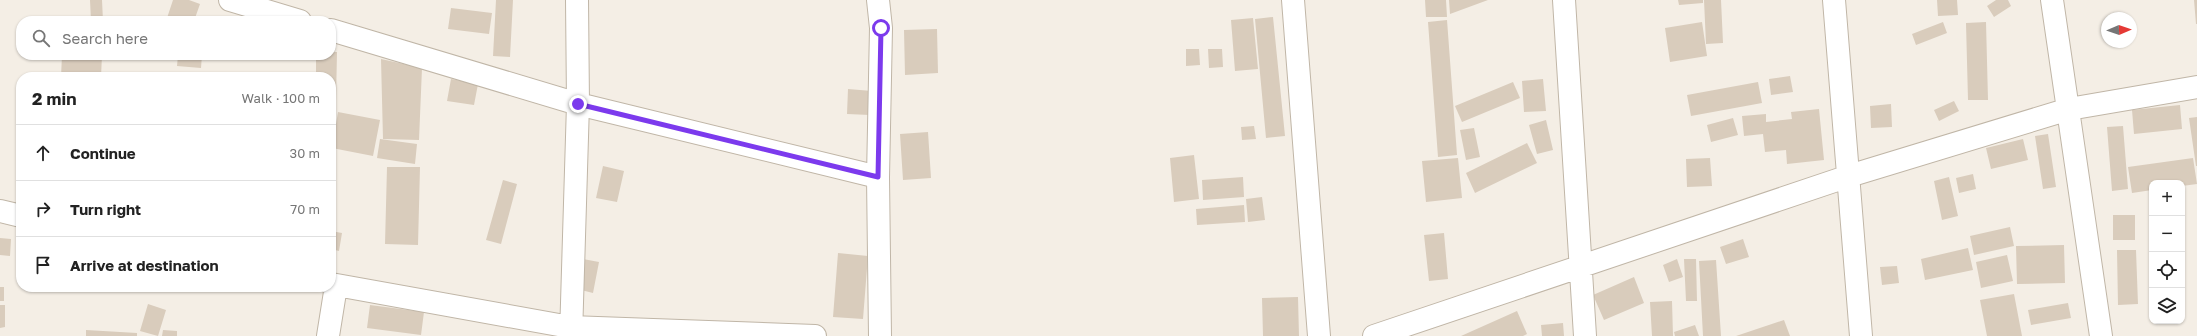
<!DOCTYPE html>
<meta charset="utf-8">
<style>
body{margin:0;font-family:"Golos Text",sans-serif;background:#f6f6f6;color:#222}
.controls{position:absolute;right:12px;bottom:12px;display:grid;overflow:hidden;border-radius:8px;box-shadow:0 1px 3px #0004}
.controls button{width:36px;height:36px;display:grid;place-items:center;padding:0;border:0;border-bottom:1px solid #e0e0e0;background:#fff;color:#222;font:20px sans-serif}
.compass{position:absolute;left:2101px;top:12px;width:36px;height:36px;border-radius:50%;background:#fff;box-shadow:0 1px 3px #0004;rotate:88deg}
.stop{position:absolute;width:12px;height:12px;margin:-9px;border:3px solid #7c3aed;border-radius:50%;background:#fff}
.stop.end{background:#7c3aed;border-color:#fff;box-shadow:0 1px 4px #0008}
.list{margin:0;padding:0;list-style:none}
h2{display:flex;justify-content:space-between;align-items:center;height:52px;margin:0;padding:0 16px;font-size:17px}
h2 small{font-size:13px;font-weight:400;color:#767676}
.list li{display:grid;grid-template-columns:26px 1fr auto;gap:12px;align-items:center;box-sizing:border-box;height:56px;padding:0 16px;border-top:1px solid #e0e0e0}
.list b{display:block;font-size:15px;white-space:nowrap}
.list em{font-size:13px;font-style:normal;color:#767676}
.icon{flex:none;width:22px;height:22px;fill:none;stroke:currentColor;stroke-width:2;stroke-linecap:round;stroke-linejoin:round}
.map{position:relative;flex:none;width:2197px;height:336px;overflow:hidden}
.search{position:absolute;background:#fff;box-shadow:0 1px 3px #0004;left:16px;top:16px;width:320px;height:44px;display:flex;align-items:center;gap:10px;box-sizing:border-box;padding:0 14px;border-radius:16px;color:#767676;font-size:15px}
.panel{position:absolute;background:#fff;box-shadow:0 1px 3px #0004;left:16px;top:72px;width:320px;height:220px;border-radius:16px}
.map>svg:first-child{display:block}
.building{fill:#d9ccbc}
.lines{fill:none;stroke-linecap:round;stroke-linejoin:round}
.street-casing{stroke:#c0b6a7;stroke-width:24}
.street{stroke:#fff;stroke-width:22}
.route{stroke:#7c3aed;stroke-width:5}
</style>
<div class="map">
<svg width="2197" height="336" viewBox="0 0 2197 336">
<rect width="100%" height="100%" fill="#f4eee5"/>
<!-- building -->
<path class="building" d="M90,0h12l1,21h-12z
M173,0h16l11,4 -6,17h-28z
M496,0h17l-3,57 -17,-1z
M1425,0h21l1,17h-21z
M1449,0h39l-38,14z
M1678,0h25v3l-24,2z
M1704,0h17l2,43 -17,1z
M1937,0h20l1,15 -20,1z
M1996,0h12l3,6 -17,11 -7,-11z
M2194,0h3v24h-1z
M451,8l41,5 -3,21 -41,-5z
M1273,17l12,119 -19,2 -11,-119z
M1253,18l5,51 -23,2 -4,-51z
M1447,20l10,135 -19,2 -10,-135z
M1702,22l5,34 -37,6 -5,-34z
M1943,22l4,11 -31,12 -4,-11z
M1986,22l2,78h-20l-2,-77z
M937,29l1,44 -33,2 -1,-45z
M1186,49h13l1,16 -14,1z
M1208,49h14l1,18 -14,1z
M331,52h6l-1,49h-5v-24h-15v-22h15z
M62,55h40l-1,22h-40z
M178,55h24l-1,13 -24,-2z
M381,59l41,9 -3,72 -36,-1z
M1790,76l3,16 -22,3 -2,-16z
M451,79l27,5 -4,21 -27,-4z
M1543,79l3,32 -22,1 -2,-31z
M1513,82l7,16 -58,24 -7,-16z
M1758,82l4,21 -71,13 -4,-21z
M848,89l24,2 -2,24 -23,-1z
M1954,101l5,10 -20,10 -5,-11z
M1891,104l1,23 -21,1 -1,-22z
M2180,105l2,24 -48,5 -2,-24z
M1819,109l5,51 -37,4 -1,-14 -21,2 -2,-18 -19,2 -2,-20 24,-2v8l26,-3 -1,-7z
M338,112l42,8 -7,36 -41,-8z
M2197,117v49h-1l-7,-48z
M1733,118l5,17 -27,7 -4,-17z
M1546,120l7,30 -16,4 -8,-29z
M1254,126l2,13 -14,1 -1,-13z
M2123,126l5,63 -16,2 -5,-64z
M1474,128l6,29 -14,3 -6,-30z
M928,132l3,46 -28,2 -3,-46z
M2048,134l8,53 -13,2 -8,-53z
M380,139l37,5 -2,20 -38,-6z
M2023,139l5,21 -37,9 -5,-21z
M1527,143l10,20 -62,30 -9,-20z
M1194,155l5,44 -25,3 -4,-44z
M1458,158l4,40 -36,4 -4,-41z
M1710,158l2,28 -25,1 -1,-28z
M2193,158l4,26 -15,2v-3h-30v7l-20,3 -4,-26z
M603,166l21,5 -7,31 -21,-4z
M387,167h33l-2,78 -33,-1z
M1973,174l3,15 -17,4 -3,-15z
M1243,177l1,20 -41,3 -1,-20z
M1949,177l9,39 -16,4 -8,-39z
M503,180l14,4 -16,60 -15,-4z
M1262,197l3,23 -17,2 -2,-23z
M1244,205l1,17 -48,3 -1,-16z
M2113,215h22v25h-22z
M2010,227l4,19 -40,9 -4,-19z
M331,231l11,2 -3,18 -8,-2z
M1444,233l4,46 -19,2 -5,-46z
M0,238l11,1 -1,17 -10,-1z
M1743,239l6,18 -23,7 -6,-17z
M2064,245l1,38 -48,1 -1,-38z
M1968,248l5,22 -48,10 -4,-21z
M2117,250h19l2,54 -20,1z
M838,253l30,3 -5,63 -30,-2z
M2007,255l6,26 -32,7 -5,-26z
M583,259l16,3 -6,31 -16,-4z
M1677,259l6,18 -14,5 -6,-17z
M1684,259h12l1,42h-11z
M1716,260l5,76h-18l-4,-75z
M1897,266l2,17 -17,2 -2,-18z
M1634,277l10,26 -40,17 -11,-25z
M0,287h4v14h-4z
M138,287h14l-1,3z
M2014,294l8,42h-35l-7,-36z
M1298,297l1,39h-36l-1,-38z
M1672,301l1,35h-21l-2,-34z
M2068,303l3,15 -40,7 -3,-15z
M148,304l18,6 -8,26 -18,-5z
M0,305h5v22l-5,1z
M370,305l54,7 -3,23 -54,-7z
M1517,311l10,23 -4,2h-62z
M1784,320l6,16h-54z
M1563,323l1,13h-22l-1,-11z
M1695,325l4,11h-24l-1,-4z
M86,330l51,3v3h-51z
M163,330l14,1v5h-15z"/>
<g class="lines">
<!-- street casing -->
<g class="street-casing">
<path id="street" d="M230,0l70,21
M878,0l3,28 -3,149 2,159
M1293,0l26,336
M1564,0l21,336
M1834,0l27,336
M2052,0l49,336
M331,30l247,74 300,73
M0,211l21,5
M331,284l239,43 245,9
M328,336l8,-50
M571,336l7,-232 -1,-104
M1374,336l475,-160 220,-67 128,-22"/>
</g>
<!-- street -->
<use href="#street" class="street"/>
</g>
<g class="lines">
<!-- route -->
<path class="route" d="M578,104l300,73 3,-149"/>
</g>
</svg>
<div class="controls">
<button>+</button>
<button>−</button>
<button><svg class="icon" aria-label="locate" viewBox="0 0 24 24"><circle cx="12" cy="12" r="6"/><path d="M12 2v4M12 18v4M2 12h4M18 12h4"/></svg></button>
<button><svg class="icon" aria-label="layers" viewBox="0 0 24 24"><path d="M12 4l9 5-9 5-9-5zM3 14l9 5 9-5"/></svg></button>
</div>
<svg class="compass" viewBox="-18 -18 36 36"><path d="M0-13l5 13h-10z" fill="#e53935"/><path d="M0 13l5-13h-10z" fill="#767676"/></svg>
<div class="stop" style="left:881px;top:28px"></div>
<div class="stop end" style="left:578px;top:104px"></div>
<div class="search"><svg class="icon" aria-label="search" viewBox="0 0 24 24"><circle cx="10" cy="10" r="6"/><path d="M15 15l6 6"/></svg>Search here</div>
<section class="panel">
<h2>2 min<small>Walk · 100 m</small></h2>
<ul class="list">
<li><svg class="icon" aria-label="ahead" viewBox="0 0 24 24"><path d="M12 20V5M6 11l6-6 6 6"/></svg><div><b>Continue</b></div><em>30 m</em></li>
<li><svg class="icon" aria-label="right" viewBox="0 0 24 24"><path d="M7 20v-9h11M14 6l5 5-5 5"/></svg><div><b>Turn right</b></div><em>70 m</em></li>
<li><svg class="icon" aria-label="arrive" viewBox="0 0 24 24"><path d="M6 21V4h12l-3 4 3 4H6"/></svg><div><b>Arrive at destination</b></div></li>
</ul>
</section>
</div>
